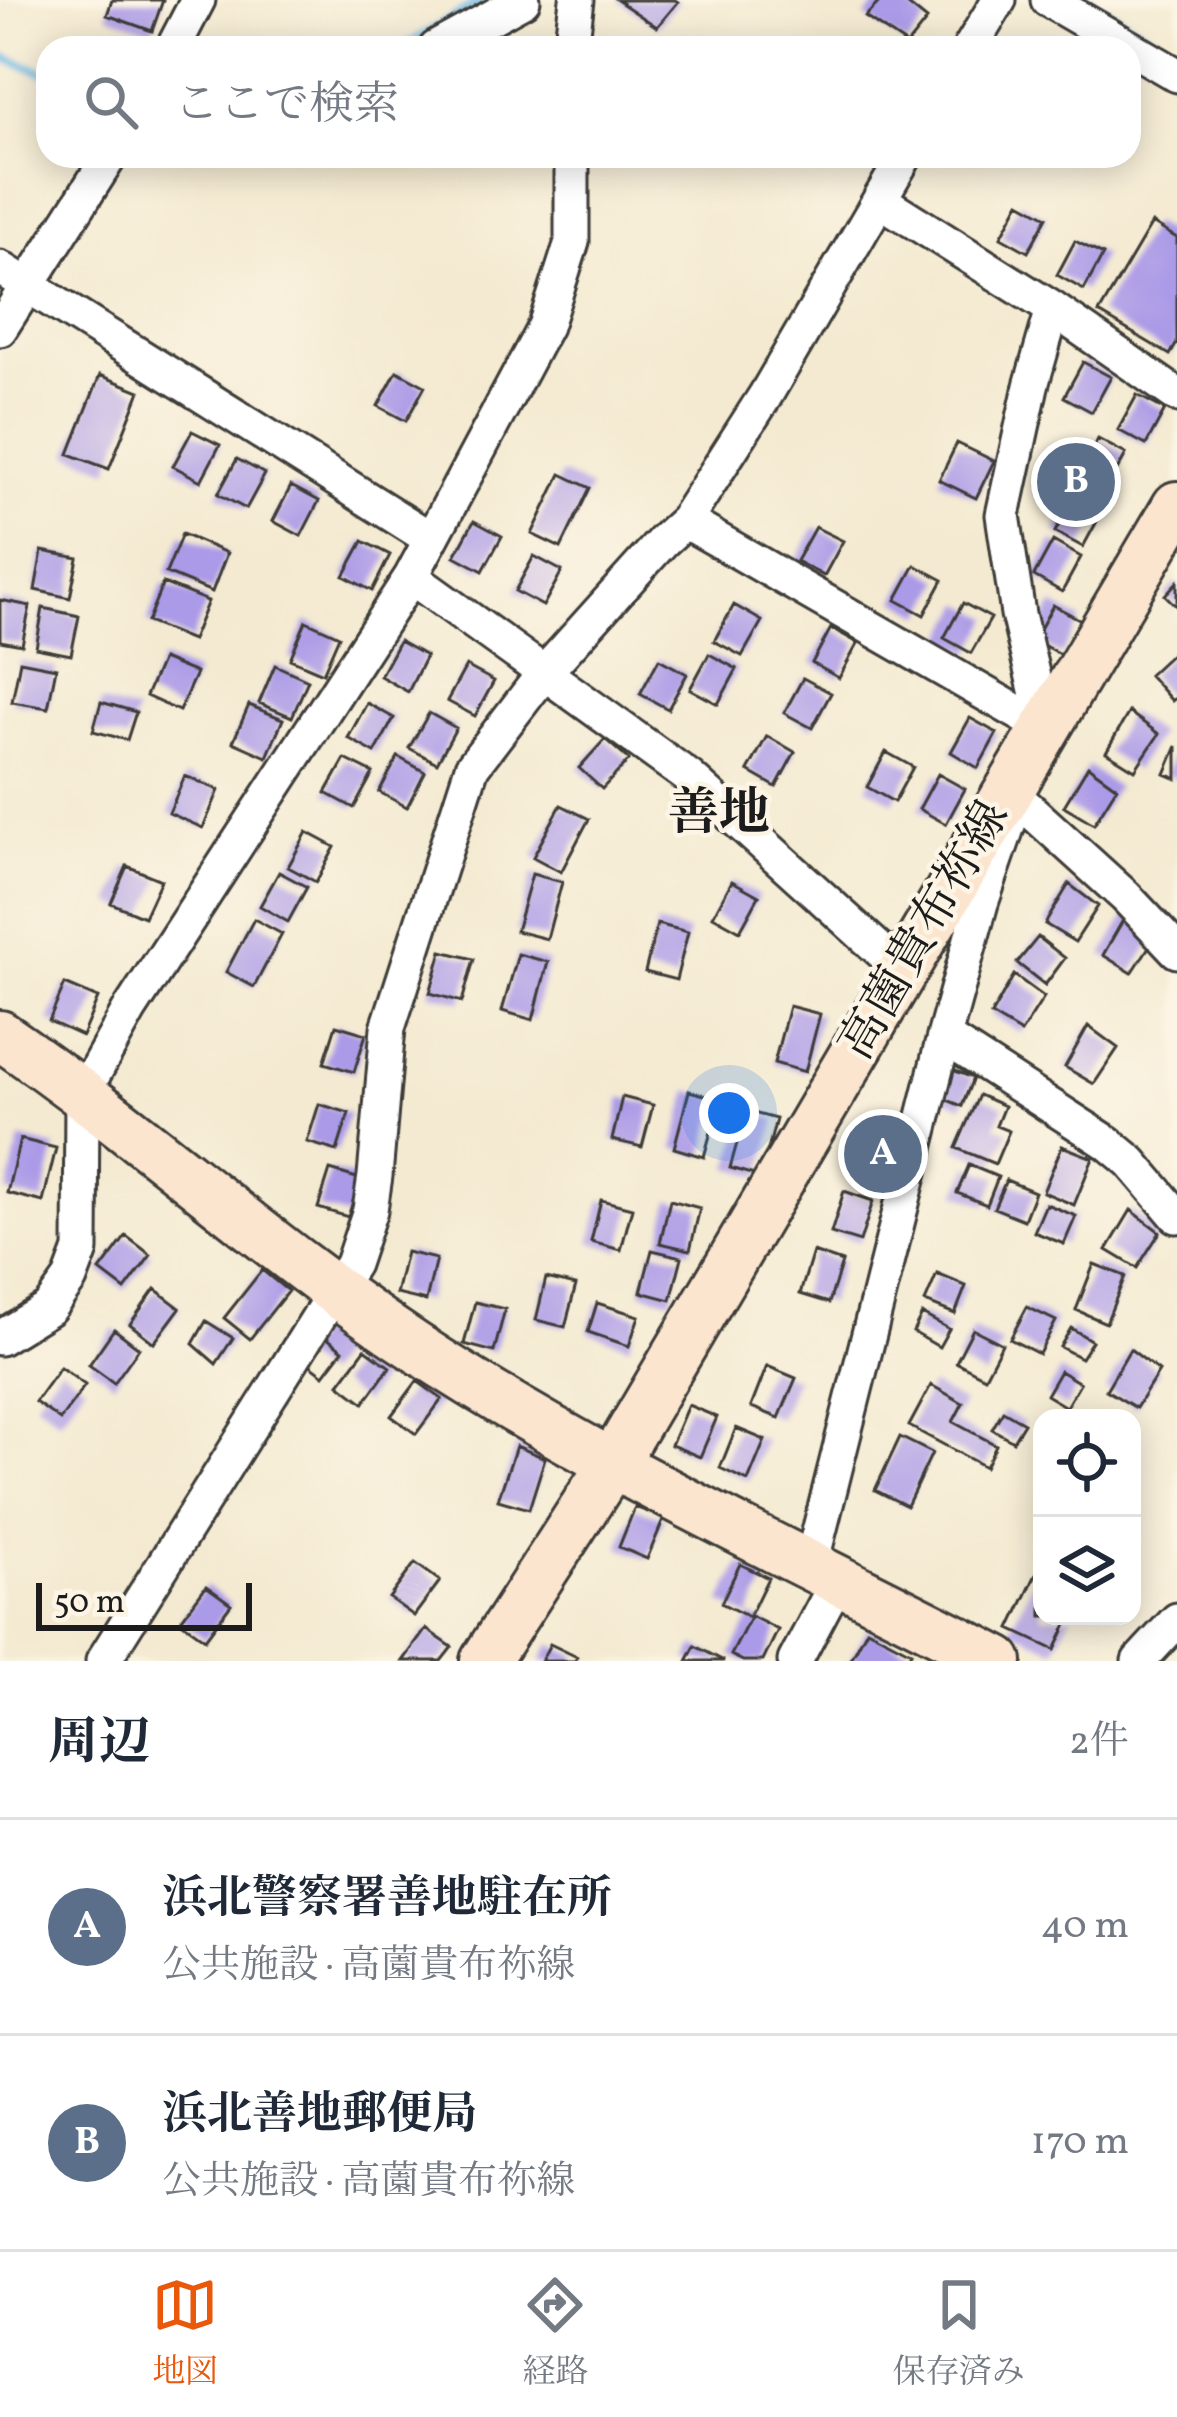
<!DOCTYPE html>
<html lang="ja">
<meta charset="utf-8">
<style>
body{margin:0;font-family:Vollkorn,"Noto Serif JP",serif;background:#f6f6f7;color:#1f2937}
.controls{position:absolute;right:36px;bottom:36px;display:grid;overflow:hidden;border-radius:24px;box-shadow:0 6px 30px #0003}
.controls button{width:108px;height:108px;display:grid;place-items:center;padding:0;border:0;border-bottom:3px solid #e0e1e3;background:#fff;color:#1f2937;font:60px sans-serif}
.scale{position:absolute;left:36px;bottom:30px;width:216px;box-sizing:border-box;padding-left:12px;border:6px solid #1c1c1c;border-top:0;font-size:33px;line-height:42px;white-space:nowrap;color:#1c1c1c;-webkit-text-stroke:9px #fcf5e5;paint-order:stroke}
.you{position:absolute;left:729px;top:1113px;width:42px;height:42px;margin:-30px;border:9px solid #fff;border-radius:50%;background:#1a73e8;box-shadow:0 0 0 18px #1a73e833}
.badge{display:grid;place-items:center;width:78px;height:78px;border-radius:50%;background:#ea580c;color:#fff;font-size:39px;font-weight:700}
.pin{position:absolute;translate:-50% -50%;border:6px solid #fff;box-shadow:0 3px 12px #0006}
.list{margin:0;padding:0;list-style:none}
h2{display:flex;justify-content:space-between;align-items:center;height:156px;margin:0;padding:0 48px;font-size:51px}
h2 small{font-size:39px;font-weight:400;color:#747a83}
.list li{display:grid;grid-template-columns:78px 1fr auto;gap:36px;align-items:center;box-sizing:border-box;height:216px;padding:0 48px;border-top:3px solid #e0e1e3}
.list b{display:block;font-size:45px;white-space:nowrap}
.list p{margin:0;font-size:39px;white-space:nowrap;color:#747a83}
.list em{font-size:39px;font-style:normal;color:#747a83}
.icon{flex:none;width:66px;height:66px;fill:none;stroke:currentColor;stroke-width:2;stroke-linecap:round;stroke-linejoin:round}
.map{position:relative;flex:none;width:1177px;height:1661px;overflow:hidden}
.search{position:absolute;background:#fff;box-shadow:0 6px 30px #0003;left:36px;right:36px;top:36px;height:132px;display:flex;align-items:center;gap:30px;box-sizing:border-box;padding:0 42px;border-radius:36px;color:#747a83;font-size:45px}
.sheet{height:588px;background:#fff}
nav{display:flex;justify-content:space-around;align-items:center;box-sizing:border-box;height:168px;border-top:3px solid #e0e1e3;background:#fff;font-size:33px;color:#747a83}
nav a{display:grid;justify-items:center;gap:6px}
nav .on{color:#ea580c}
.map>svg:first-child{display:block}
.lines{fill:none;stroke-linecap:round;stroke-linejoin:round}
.stream{stroke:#6ebce8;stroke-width:9}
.building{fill:#ab9ae7}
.street-casing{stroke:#3c3b37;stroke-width:39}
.secondary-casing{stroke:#3c3b37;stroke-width:54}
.street{stroke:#fff;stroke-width:33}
.secondary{stroke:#fbe5cf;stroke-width:48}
.labels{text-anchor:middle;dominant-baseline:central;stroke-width:9;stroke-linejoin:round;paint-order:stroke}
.street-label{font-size:48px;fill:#1c1c1c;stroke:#fcf5e5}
.neighbourhood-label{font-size:51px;font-weight:bold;fill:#1c1c1c;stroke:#fcf5e5}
</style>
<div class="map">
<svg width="1177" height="1661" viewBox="0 0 1177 1661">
<rect width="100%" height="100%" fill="#fcf5e5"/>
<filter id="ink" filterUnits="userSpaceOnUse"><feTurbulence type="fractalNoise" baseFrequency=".00833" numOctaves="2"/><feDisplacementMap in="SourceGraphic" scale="24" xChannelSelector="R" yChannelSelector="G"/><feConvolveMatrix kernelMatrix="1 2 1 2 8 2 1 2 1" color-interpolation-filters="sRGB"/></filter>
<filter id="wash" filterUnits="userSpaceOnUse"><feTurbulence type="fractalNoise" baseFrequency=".004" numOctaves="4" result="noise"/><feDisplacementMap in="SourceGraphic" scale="48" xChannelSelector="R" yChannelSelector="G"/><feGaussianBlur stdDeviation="2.7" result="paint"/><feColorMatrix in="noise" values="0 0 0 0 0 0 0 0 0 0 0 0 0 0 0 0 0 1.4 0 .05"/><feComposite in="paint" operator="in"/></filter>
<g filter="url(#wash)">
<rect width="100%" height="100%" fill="#f4ead1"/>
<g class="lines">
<!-- stream -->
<path class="stream" d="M1089,0l88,53
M402,48l81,-48
M0,56l48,18"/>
</g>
<g id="blocks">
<!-- building -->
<path class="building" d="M112,0h51l-11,31 -45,-16z
M617,0h58l3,2 -21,25z
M881,0h21l25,20 -20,25 -42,-28z
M1020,202l27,15 -19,35 -27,-15z
M1152,223l25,15v105l-7,12 -71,-42z
M1075,241l28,14 -19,35 -27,-15z
M1083,362l28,15 -19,35 -28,-15z
M397,371l28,15 -19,35 -28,-15z
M100,375l40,16 -31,78 -40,-15z
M1137,395l28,15 -19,35 -28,-15z
M192,431l28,14 -19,36 -28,-15z
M1098,439l28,15 -19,35 -27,-15z
M957,443l37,18 -18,37 -37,-18z
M237,459l28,15 -19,35 -28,-15z
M561,474l29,14 -29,60 -29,-14z
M291,486l28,15 -18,35 -28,-15z
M1074,497l28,15 -19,35 -28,-15z
M474,521l28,15 -19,35 -28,-15z
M815,527l28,14 -19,35 -28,-15z
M182,534l45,19 -15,39 -46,-19z
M363,541l27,14 -18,36 -28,-15z
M1053,541l28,16 -19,35 -28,-16z
M42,551l36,7 -8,40 -35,-8z
M534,556l28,15 -19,35 -28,-15z
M915,565l28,15 -19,35 -28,-15z
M1177,582v25l-12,-12z
M163,583l45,18 -16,39 -45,-18z
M0,600l30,6 -8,39 -22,-4z
M963,603l28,15 -20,35 -27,-15z
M734,605l28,16 -20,35 -28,-15z
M1053,605l28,15 -20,35 -27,-15z
M43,608l36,8 -8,39 -35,-7z
M306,621l33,15 -16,37 -33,-14z
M831,628l27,15 -19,35 -27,-15z
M399,641l27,15 -18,36 -28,-16z
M1177,649v48l-5,4 -23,-26z
M709,654l28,15 -19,35 -28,-15z
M162,659l34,14 -17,38 -33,-15z
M659,659l28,15 -19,35 -28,-15z
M20,661l36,7 -8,40 -36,-6z
M275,665l33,15 -16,37 -33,-14z
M466,666l28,15 -19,35 -28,-15z
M803,678l28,15 -19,35 -28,-15z
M101,702l35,10 -9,28 -34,-9z
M367,703l27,15 -19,35 -27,-15z
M249,705l34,14 -16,38 -34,-15z
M1129,712l30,22 -24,36 -29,-18z
M429,713l27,15 -19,35 -28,-15z
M970,718l27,15 -19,35 -27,-16z
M767,736l28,16 -19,35 -28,-16z
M605,739l24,21 -27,29 -23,-21z
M1177,746v33l-12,-5z
M886,752l27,15 -19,35 -27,-15z
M398,757l27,15 -18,35 -28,-15z
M345,759l28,14 -19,35 -28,-15z
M1088,766l29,21 -23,37 -30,-18z
M938,774l27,15 -19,35 -27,-15z
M185,776l34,14 -16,38 -34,-15z
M561,805l28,14 -28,53 -28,-15z
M307,832l28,15 -19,35 -28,-15z
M127,866l34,14 -17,37 -33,-14z
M279,872l28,15 -19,35 -28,-16z
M532,874l30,8 -15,57 -31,-8z
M732,881l27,15 -19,35 -27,-15z
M1069,884l29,22 -23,36 -30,-18z
M1126,915l30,21 -24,37 -29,-18z
M254,919l28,15 -28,53 -28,-15z
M657,924l31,8 -12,48 -31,-8z
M1038,937l27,21 -20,27 -28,-22z
M442,951l32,8 -12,43 -32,-9z
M518,954l30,8 -15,58 -31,-9z
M1014,975l30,22 -23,36 -30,-18z
M65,984l33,14 -16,38 -33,-15z
M789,1006l31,8 -15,58 -31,-9z
M336,1025l30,9 -12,38 -30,-9z
M1088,1026l30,22 -24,36 -29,-17z
M943,1066l30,12 -11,28 -30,-12z
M689,1091l31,8 -16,58 -30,-9z
M979,1095l25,11 -8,20 13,5 -14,33 -39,-16z
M622,1097l31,8 -11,42 -30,-7z
M319,1104l30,9 -12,38 -30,-9z
M746,1111l30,8 -15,58 -31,-9z
M862,1123l29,9 -13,41 -29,-9z
M20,1139l36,9 -13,54 -36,-9z
M1062,1146l31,12 -19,47 -31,-13z
M969,1165l29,12 -11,28 -30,-12z
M330,1170l30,9 -12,38 -30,-9z
M1006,1180l29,12 -11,28 -30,-12z
M844,1191l29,10 -13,41 -29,-9z
M601,1200l31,8 -11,42 -30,-8z
M670,1200l30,8 -10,42 -30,-7z
M1046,1204l30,12 -12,28 -30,-12z
M1131,1210l29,22 -23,36 -30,-18z
M126,1236l25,19 -26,35 -25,-19z
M652,1250l30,7 -11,43 -30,-8z
M406,1252l30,7 -10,42 -30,-7z
M813,1252l29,10 -13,41 -29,-9z
M1094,1264l31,12 -19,47 -30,-13z
M262,1270l26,21 -38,48 -26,-21z
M937,1274l29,12 -11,28 -30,-12z
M546,1278l30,7 -11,42 -29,-7z
M155,1289l25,19 -26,35 -24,-19z
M475,1302l30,7 -11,43 -30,-8z
M597,1303l42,13 -10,30 -41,-14z
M1027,1307l29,14 -17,33 -29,-15z
M922,1314l27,15 -10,18 -26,-15z
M206,1321l27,17 -17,26 -23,-20z
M1071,1328l21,13 -11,17 -21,-11z
M114,1329l25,19 -25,35 -25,-18z
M973,1329l29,15 -17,33 -29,-15z
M319,1332l24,18 -19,25 -24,-18z
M365,1349l25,18 -26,36 -25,-19z
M1130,1349l29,22 -23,37 -30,-18z
M767,1366l29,12 -17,40 -28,-11z
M60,1367l25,18 -25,35 -25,-18z
M1060,1371l20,12 -14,24 -20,-12z
M417,1381l25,18 -26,35 -25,-18z
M931,1385l32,18 -10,19 43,23 -11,22 -76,-41z
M688,1405l29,12 -17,40 -29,-12z
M1003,1411l21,12 -11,18 -21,-12z
M736,1428l29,12 -17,41 -28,-13z
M900,1437l32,16 -25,53 -32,-16z
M516,1446l29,12 -16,51 -31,-9z
M635,1507l29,11 -17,41 -28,-12z
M415,1563l25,18 -26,35 -25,-18z
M740,1564l28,14 -19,39 -28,-14z
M1039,1568l3,2v46h29l-16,34 -45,-21z
M206,1586l25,18 -26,35 -25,-18z
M751,1616l27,14 -15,31h-20l-12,-6z
M426,1629l26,18 -11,14h-38z
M867,1629l44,23 -5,9h-56z
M550,1644l27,13 -2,4h-34z
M695,1646l29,15h-37z"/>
</g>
</g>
<g filter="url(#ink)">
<use href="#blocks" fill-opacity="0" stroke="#3c3b37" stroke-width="3"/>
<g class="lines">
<!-- street casing -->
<g class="street-casing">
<path id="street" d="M1048,0l129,75
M173,48l25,-48
M436,48l87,-48
M571,48l6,-48
M970,48l29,-48
M880,200l173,109 124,86
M0,268l431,271
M0,329l110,-173
M685,521l360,207
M411,577l278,200 214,194
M1042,735l3,-7 -27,-114 -15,-99 28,-129 22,-77
M1017,798l109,99 51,54
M944,1037l164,106 23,19 46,54
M0,1338l49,-30 21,-29 11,-29 1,-155 48,-86 281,-432 134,-251 27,-84v-86
M811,1564l133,-527 37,-134 28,-81
M103,1661l249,-397 18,-54 5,-34 13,-148 84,-261 72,-94 119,-132 22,-20 80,-125 140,-240
M795,1661l44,-83
M1139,1661l38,-41"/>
</g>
<!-- secondary casing -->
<g class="secondary-casing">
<path id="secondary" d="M0,1035c143,98 270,216 414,311 185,122 388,213 584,315
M485,1661l126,-195 566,-960"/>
</g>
<!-- street -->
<use href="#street" class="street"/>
<!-- secondary -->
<use href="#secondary" class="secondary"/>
</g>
</g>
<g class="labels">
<!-- street labels -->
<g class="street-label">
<text transform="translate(926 931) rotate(-60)">高薗貴布祢線</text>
</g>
<!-- neighbourhood labels -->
<g class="neighbourhood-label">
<text x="719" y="815">善地</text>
</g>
</g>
</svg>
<div class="controls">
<button><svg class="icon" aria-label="locate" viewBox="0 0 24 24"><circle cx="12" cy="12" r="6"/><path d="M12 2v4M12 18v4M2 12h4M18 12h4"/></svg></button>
<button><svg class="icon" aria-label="layers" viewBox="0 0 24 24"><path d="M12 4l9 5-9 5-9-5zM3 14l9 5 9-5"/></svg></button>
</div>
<div class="scale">50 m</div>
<div class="you"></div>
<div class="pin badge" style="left:883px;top:1154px;background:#5c6f8a">A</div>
<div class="pin badge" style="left:1076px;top:482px;background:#5c6f8a">B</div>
<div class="search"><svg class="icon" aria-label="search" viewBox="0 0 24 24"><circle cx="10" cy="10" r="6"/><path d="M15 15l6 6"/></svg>ここで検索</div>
</div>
<section class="sheet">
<h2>周辺<small>2件</small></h2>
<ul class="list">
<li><span class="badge" style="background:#5c6f8a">A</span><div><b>浜北警察署善地駐在所</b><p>公共施設 · 高薗貴布祢線</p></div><em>40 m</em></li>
<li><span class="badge" style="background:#5c6f8a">B</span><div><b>浜北善地郵便局</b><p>公共施設 · 高薗貴布祢線</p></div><em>170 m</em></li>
</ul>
</section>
<nav>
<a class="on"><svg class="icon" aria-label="map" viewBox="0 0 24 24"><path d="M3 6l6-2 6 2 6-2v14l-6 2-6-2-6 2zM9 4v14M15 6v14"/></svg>地図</a>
<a><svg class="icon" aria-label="directions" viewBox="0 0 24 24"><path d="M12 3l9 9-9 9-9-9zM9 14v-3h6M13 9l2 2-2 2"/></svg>経路</a>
<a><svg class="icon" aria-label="saved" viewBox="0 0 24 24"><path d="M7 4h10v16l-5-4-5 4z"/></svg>保存済み</a>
</nav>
